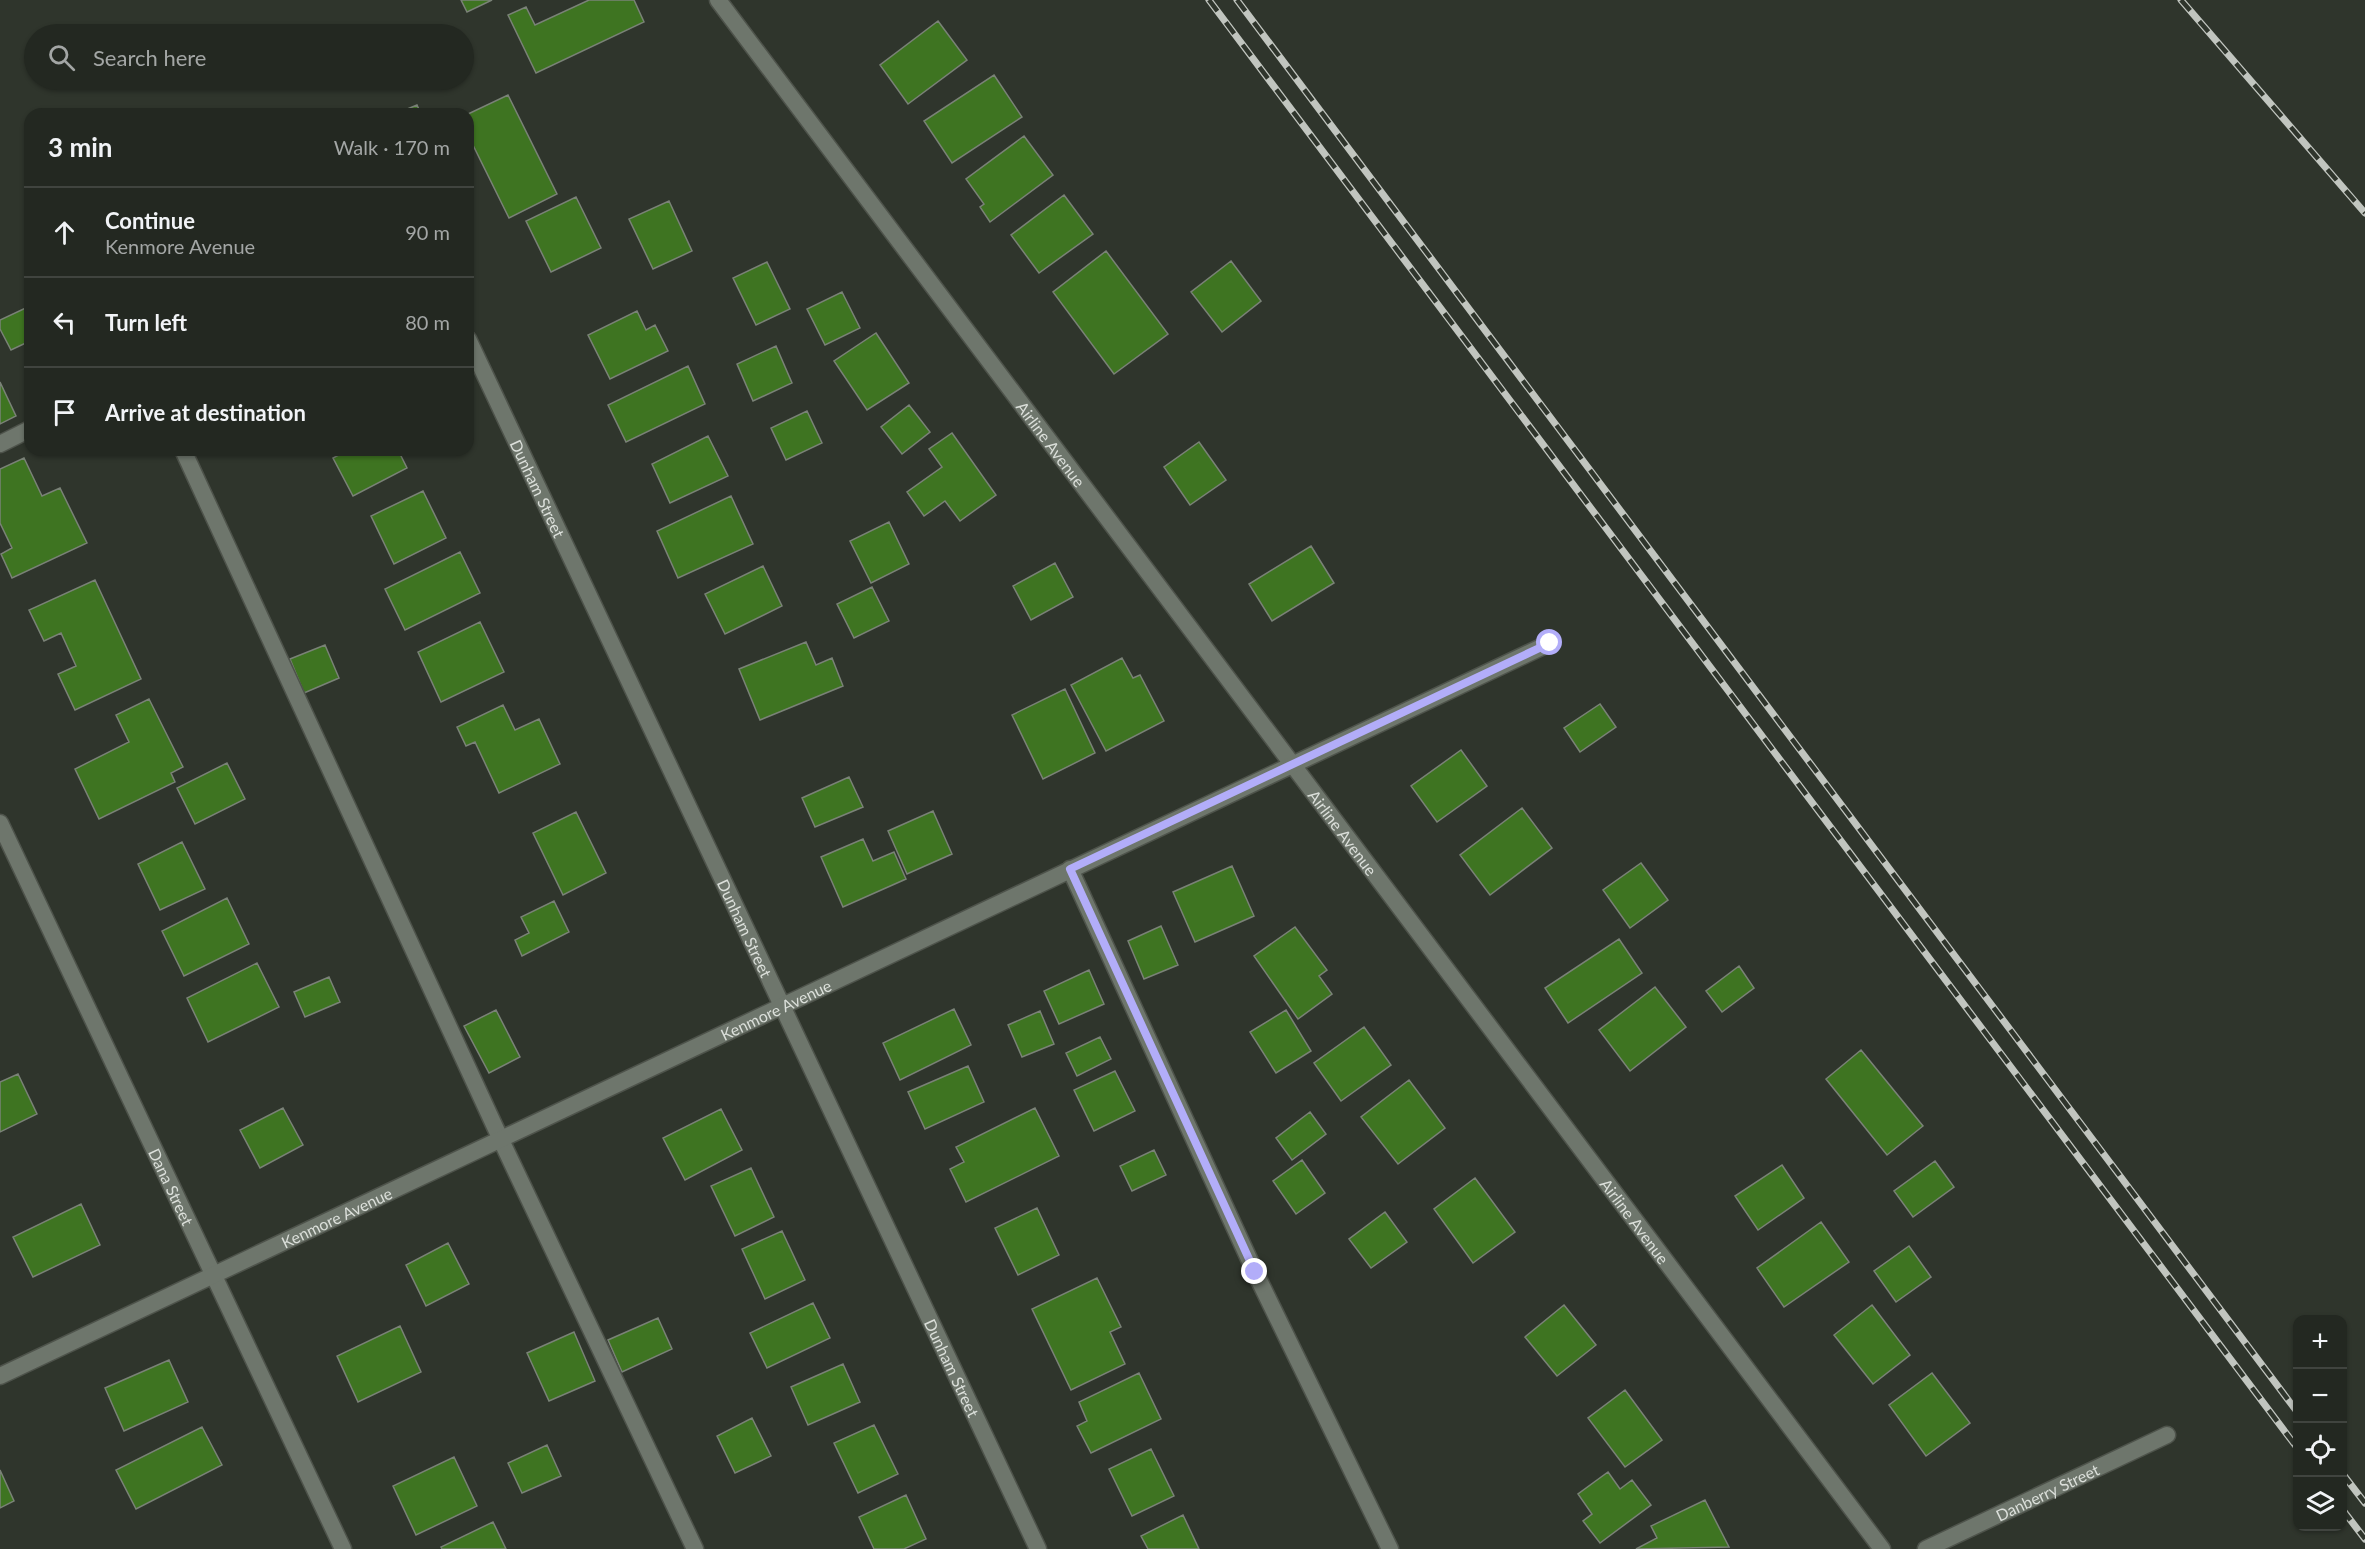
<!DOCTYPE html>
<meta charset="utf-8">
<style>
body{margin:0;font-family:Lato,sans-serif;background:#2f342e;color:#f1f3f6}
.controls{position:absolute;right:18px;bottom:18px;display:grid;overflow:hidden;border-radius:12px;box-shadow:0 2px 4px #0004}
.controls button{width:54px;height:54px;display:grid;place-items:center;padding:0;border:0;border-bottom:2px solid #40443f;background:#232821;color:#f1f3f6;font:30px sans-serif}
.stop{position:absolute;width:18px;height:18px;margin:-14px;border:4px solid #b2adf9;border-radius:50%;background:#fff}
.stop.end{background:#b2adf9;border-color:#fff;box-shadow:0 2px 6px #0008}
.list{margin:0;padding:0;list-style:none}
h2{display:flex;justify-content:space-between;align-items:center;height:78px;margin:0;padding:0 24px;font-size:26px}
h2 small{font-size:20px;font-weight:400;color:#a3a6a5}
.list li{display:grid;grid-template-columns:39px 1fr auto;gap:18px;align-items:center;box-sizing:border-box;height:90px;padding:0 24px;border-top:2px solid #40443f}
.list b{display:block;font-size:22px;white-space:nowrap}
.list p{margin:0;font-size:20px;white-space:nowrap;color:#a3a6a5}
.list em{font-size:20px;font-style:normal;color:#a3a6a5}
.icon{flex:none;width:33px;height:33px;fill:none;stroke:currentColor;stroke-width:2;stroke-linecap:round;stroke-linejoin:round}
.map{position:relative;flex:none;width:2365px;height:1549px;overflow:hidden}
.search{position:absolute;background:#232821;box-shadow:0 2px 4px #0004;left:24px;top:24px;width:450px;height:66px;display:flex;align-items:center;gap:15px;box-sizing:border-box;padding:0 21px;border-radius:33px;color:#a3a6a5;font-size:22px}
.panel{position:absolute;background:#232821;box-shadow:0 2px 4px #0004;left:24px;top:108px;width:450px;height:348px;border-radius:18px}
.map>svg:first-child{display:block}
.building{fill:#3e7421;stroke:#7a8277;stroke-width:1.5}
.lines{fill:none;stroke-linecap:round;stroke-linejoin:round}
.service-casing{stroke:#4e534b;stroke-width:19}
.minor-casing{stroke:#4e534b;stroke-width:19}
.service{stroke:#6e766c;stroke-width:16}
.minor{stroke:#6e766c;stroke-width:16}
.rail-casing{stroke:#c1c5bf;stroke-width:7}
.rail{stroke:#2f352c;stroke-width:4.5;stroke-dasharray:14;stroke-linecap:butt}
.route{stroke:#b2adf9;stroke-width:8}
.labels{text-anchor:middle;dominant-baseline:central;stroke-width:4.5;stroke-linejoin:round;paint-order:stroke}
.street-label{font-size:16px;fill:#dbdfda;stroke:#2f352c}
</style>
<div class="map">
<svg width="2365" height="1549" viewBox="0 0 2365 1549">
<rect width="100%" height="100%" fill="#2f352c"/>
<!-- building -->
<path class="building" d="M461,0h31l-25,12z
M589,0h45l10,22 -108,51 -28,-58 18,-8 9,18z
M938,21l29,39 -59,44 -28,-39z
M994,75l28,42 -70,46 -28,-42z
M508,95l49,99 -48,24 -41,-83v-21z
M417,105l4,9h-26z
M1024,136l29,39 -63,47 -10,-15 4,-3 -18,-25z
M1064,195l29,39 -54,39 -28,-38z
M576,197l25,51 -50,24 -25,-51z
M669,201l23,50 -39,18 -24,-50z
M1106,251l62,83 -54,40 -61,-82z
M1231,261l30,40 -39,31 -31,-40z
M767,262l23,47 -34,16 -23,-47z
M842,292l18,36 -35,17 -18,-36z
M30,306v35l-19,9 -11,-21v-9z
M637,311l9,19 9,-5 13,26 -58,28 -22,-44z
M876,333l33,50 -42,27 -33,-49z
M776,346l16,37 -39,18 -16,-37z
M688,366l17,38 -79,38 -18,-37z
M0,382l16,34 -16,8z
M909,405l21,27 -28,22 -21,-27z
M807,411l15,32 -36,17 -15,-32z
M952,433l44,62 -36,26 -15,-20 -21,15 -17,-24 35,-25 -13,-18z
M708,436l20,40 -58,27 -18,-39z
M1199,442l27,38 -36,25 -26,-38z
M348,450h50l9,18 -54,28 -20,-38z
M24,458l18,38 18,-8 27,55 -75,35 -11,-24 11,-6 -12,-25v-54z
M423,491l23,47 -52,26 -23,-48z
M731,496l22,48 -75,34 -21,-47z
M889,522l20,42 -38,19 -21,-42z
M1311,546l23,37 -62,38 -23,-37z
M460,552l20,41 -75,37 -20,-41z
M1055,563l18,34 -42,23 -18,-34z
M763,566l19,40 -57,28 -20,-40z
M95,580l46,99 -66,31 -17,-36 18,-8 -15,-33 -17,8 -15,-31z
M872,587l17,34 -35,17 -17,-34z
M480,622l24,50 -63,30 -23,-50z
M806,642l10,23 16,-7 11,28 -83,34 -21,-51z
M325,645l14,33 -35,15 -14,-34z
M1122,658l11,20 7,-3 24,46 -58,30 -35,-66z
M1065,689l30,64 -52,26 -31,-64z
M149,699l34,68 -12,6 4,9 -76,37 -24,-50 54,-27 -13,-27z
M1600,704l16,23 -36,25 -16,-24z
M503,705l12,25 24,-11 21,45 -61,29 -24,-51 -9,4 -9,-19z
M1461,750l26,36 -50,36 -26,-36z
M227,763l18,36 -50,25 -18,-36z
M849,777l14,30 -48,20 -13,-29z
M1522,808l30,40 -62,47 -30,-40z
M933,811l19,43 -45,20 -19,-43z
M576,812l30,61 -43,22 -30,-62z
M863,839l10,22 21,-9 12,27 -63,28 -22,-50z
M182,842l23,47 -45,21 -22,-46z
M1641,863l27,37 -38,28 -27,-38z
M1232,866l22,50 -59,26 -22,-50z
M227,898l22,46 -65,32 -22,-45z
M554,901l15,31 -47,24 -7,-16 14,-7 -8,-16z
M1161,926l17,39 -34,14 -16,-38z
M1295,927l32,43 -8,6 13,18 -34,25 -44,-63z
M1619,939l23,34 -74,50 -23,-35z
M257,963l22,44 -71,35 -21,-44z
M1739,966l15,22 -32,24 -16,-21z
M1089,970l15,34 -45,20 -15,-33z
M329,977l11,25 -35,15 -11,-25z
M1655,987l31,40 -56,44 -31,-41z
M954,1009l17,36 -71,35 -17,-37z
M496,1010l24,47 -31,16 -25,-47z
M1286,1010l25,41 -35,22 -26,-41z
M1040,1011l14,33 -32,13 -14,-32z
M1364,1027l27,38 -50,36 -27,-38z
M1100,1037l11,22 -34,17 -11,-23z
M1861,1050l62,76 -36,29 -61,-76z
M968,1066l16,36 -59,27 -17,-37z
M1115,1071l20,40 -41,20 -20,-41z
M18,1074l19,40 -37,18v-50z
M1409,1080l36,48 -47,36 -37,-47z
M283,1108l20,37 -43,23 -20,-38z
M1035,1108l24,48 -93,46 -16,-33 14,-7 -8,-15z
M721,1109l21,41 -57,30 -22,-42z
M1310,1112l16,22 -34,26 -16,-22z
M1154,1150l12,25 -34,16 -12,-25z
M1302,1160l23,33 -29,21 -23,-33z
M1935,1161l19,26 -41,30 -19,-26z
M1782,1165l22,33 -46,32 -23,-34z
M751,1168l23,49 -39,19 -24,-50z
M1475,1178l40,54 -42,31 -39,-54z
M81,1204l19,41 -67,32 -20,-40z
M1037,1208l22,47 -41,20 -23,-47z
M1385,1212l22,30 -36,26 -22,-29z
M1821,1222l28,40 -65,45 -27,-39z
M782,1231l23,49 -40,19 -23,-50z
M448,1243l21,41 -43,22 -20,-41z
M1909,1246l22,31 -35,25 -22,-31z
M1097,1278l24,49 -11,5 15,32 -54,26 -39,-81z
M813,1303l17,35 -63,30 -17,-35z
M1564,1305l32,40 -39,31 -32,-39z
M1872,1305l38,50 -37,29 -39,-49z
M658,1318l14,31 -50,23 -14,-32z
M400,1326l21,46 -63,30 -21,-46z
M574,1332l21,49 -46,20 -22,-48z
M169,1360l19,42 -64,29 -19,-43z
M843,1364l17,38 -52,23 -17,-38z
M1139,1373l22,46 -70,34 -14,-27 10,-5 -8,-19z
M1932,1373l38,50 -44,33 -37,-51z
M1625,1390l37,50 -37,27 -37,-49z
M752,1418l19,38 -36,17 -18,-37z
M874,1425l24,49 -40,19 -24,-50z
M202,1427l20,38 -86,44 -20,-39z
M547,1445l14,31 -39,17 -14,-30z
M1151,1449l23,47 -42,20 -23,-47z
M454,1457l23,49 -61,29 -23,-49z
M0,1470l14,31 -14,7z
M1608,1472l12,17 12,-9 19,25 -51,38 -17,-22 9,-7 -14,-20z
M906,1495l20,44 -22,10h-30l-15,-32z
M1705,1500l24,47 -93,2 21,-11 -6,-12z
M1183,1515l16,34h-51l-7,-13z
M493,1522l13,27h-64l-1,-2z"/>
<g class="lines">
<!-- service casing -->
<g class="service-casing">
<path id="service" d="M0,444l30,-15
M183,450l318,690 194,409
M1070,869l185,403 135,277"/>
</g>
<!-- minor casing -->
<g class="minor-casing">
<g id="minor">
<path id="s1" d="M718,0l1164,1549"/>
<path id="s2" d="M468,339l570,1210"/>
<path id="s3" d="M0,823l343,726"/>
<path id="s4" d="M0,1376l1550,-733"/>
<path id="s5" d="M1926,1549l241,-114"/>
</g>
</g>
<!-- service -->
<use href="#service" class="service"/>
<!-- minor -->
<use href="#minor" class="minor"/>
<!-- rail casing -->
<g class="rail-casing">
<path id="rail" d="M1209,0l1089,1449
M1237,0l1061,1413
M2181,0l184,213
M2342,1473l23,30
M2342,1509l23,30"/>
</g>
<!-- rail -->
<use href="#rail" class="rail"/>
</g>
<g class="lines">
<!-- route -->
<path class="route" d="M1255,1272l-185,-403 480,-226"/>
</g>
<g class="labels">
<!-- street labels -->
<g class="street-label">
<text stroke="none"><textPath href="#s1" startOffset="555">Airline Avenue</textPath></text>
<text stroke="none"><textPath href="#s2" startOffset="165">Dunham Street</textPath></text>
<text stroke="none"><textPath href="#s1" startOffset="1041">Airline Avenue</textPath></text>
<text stroke="none"><textPath href="#s2" startOffset="651">Dunham Street</textPath></text>
<text stroke="none"><textPath href="#s4" startOffset="858">Kenmore Avenue</textPath></text>
<text stroke="none"><textPath href="#s3" startOffset="402">Dana Street</textPath></text>
<text stroke="none"><textPath href="#s4" startOffset="372">Kenmore Avenue</textPath></text>
<text stroke="none"><textPath href="#s1" startOffset="1527">Airline Avenue</textPath></text>
<text stroke="none"><textPath href="#s2" startOffset="1137">Dunham Street</textPath></text>
<text stroke="none"><textPath href="#s5" startOffset="134">Danberry Street</textPath></text>
</g>
</g>
</svg>
<div class="controls">
<button>+</button>
<button>−</button>
<button><svg class="icon" aria-label="locate" viewBox="0 0 24 24"><circle cx="12" cy="12" r="6"/><path d="M12 2v4M12 18v4M2 12h4M18 12h4"/></svg></button>
<button><svg class="icon" aria-label="layers" viewBox="0 0 24 24"><path d="M12 4l9 5-9 5-9-5zM3 14l9 5 9-5"/></svg></button>
</div>
<div class="stop" style="left:1550px;top:643px"></div>
<div class="stop end" style="left:1255px;top:1272px"></div>
<div class="search"><svg class="icon" aria-label="search" viewBox="0 0 24 24"><circle cx="10" cy="10" r="6"/><path d="M15 15l6 6"/></svg>Search here</div>
<section class="panel">
<h2>3 min<small>Walk · 170 m</small></h2>
<ul class="list">
<li><svg class="icon" aria-label="ahead" viewBox="0 0 24 24"><path d="M12 20V5M6 11l6-6 6 6"/></svg><div><b>Continue</b><p>Kenmore Avenue</p></div><em>90 m</em></li>
<li><svg class="icon" aria-label="left" viewBox="0 0 24 24"><path d="M17 20v-9H6M10 6l-5 5 5 5"/></svg><div><b>Turn left</b></div><em>80 m</em></li>
<li><svg class="icon" aria-label="arrive" viewBox="0 0 24 24"><path d="M6 21V4h12l-3 4 3 4H6"/></svg><div><b>Arrive at destination</b></div></li>
</ul>
</section>
</div>
